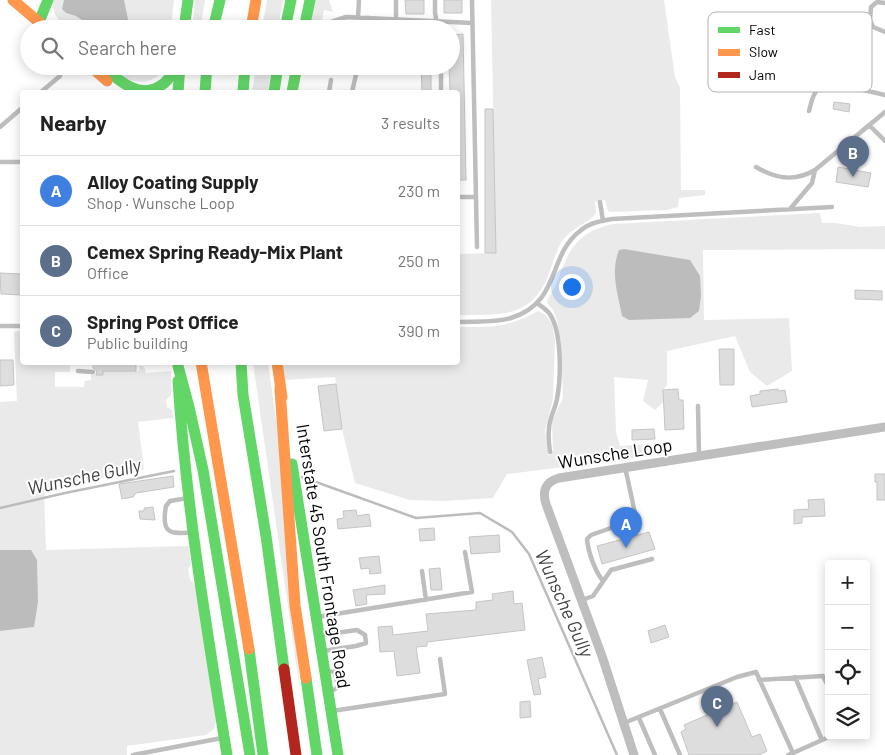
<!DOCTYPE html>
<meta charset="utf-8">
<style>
body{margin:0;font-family:Barlow,sans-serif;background:#f2f2f2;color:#222}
.controls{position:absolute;right:15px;bottom:15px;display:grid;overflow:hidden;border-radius:5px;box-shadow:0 2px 12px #0003}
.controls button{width:45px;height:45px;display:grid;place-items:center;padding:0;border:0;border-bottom:1px solid #e0e0e0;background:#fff;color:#222;font:25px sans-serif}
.you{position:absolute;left:571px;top:286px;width:18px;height:18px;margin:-12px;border:4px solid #fff;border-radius:50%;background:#1a73e8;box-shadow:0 0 0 8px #1a73e833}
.badge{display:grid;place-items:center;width:32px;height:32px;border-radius:50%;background:#595959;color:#fff;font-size:16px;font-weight:700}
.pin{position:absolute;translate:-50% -41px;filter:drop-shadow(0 1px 2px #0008)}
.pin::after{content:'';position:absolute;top:26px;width:18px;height:15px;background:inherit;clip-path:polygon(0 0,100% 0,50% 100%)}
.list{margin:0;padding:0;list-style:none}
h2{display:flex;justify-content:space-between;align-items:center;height:65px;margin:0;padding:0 20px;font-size:21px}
h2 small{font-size:16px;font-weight:400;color:#767676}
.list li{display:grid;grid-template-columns:32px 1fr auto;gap:15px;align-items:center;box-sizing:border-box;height:70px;padding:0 20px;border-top:1px solid #e0e0e0}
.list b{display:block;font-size:19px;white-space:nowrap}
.list p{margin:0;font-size:16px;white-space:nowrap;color:#767676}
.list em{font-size:16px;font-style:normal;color:#767676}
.icon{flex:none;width:28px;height:28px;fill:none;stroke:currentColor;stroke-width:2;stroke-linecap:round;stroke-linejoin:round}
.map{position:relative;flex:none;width:885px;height:755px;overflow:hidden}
.search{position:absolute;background:#fff;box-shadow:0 2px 12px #0003;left:20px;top:20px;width:440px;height:55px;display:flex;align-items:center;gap:12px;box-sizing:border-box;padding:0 18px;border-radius:28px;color:#767676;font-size:19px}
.panel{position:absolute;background:#fff;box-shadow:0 2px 12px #0003;left:20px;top:90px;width:440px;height:275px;border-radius:5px}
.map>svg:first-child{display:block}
.green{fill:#eaeaea;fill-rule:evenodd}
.water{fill:#bcbcbc}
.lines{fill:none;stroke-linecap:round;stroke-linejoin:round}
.stream{stroke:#bcbcbc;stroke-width:2.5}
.building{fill:#ddd;stroke:#c5c5c5}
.lane{stroke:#bebebe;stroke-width:4.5}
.street{stroke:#bebebe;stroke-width:9}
.fast{stroke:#63d668;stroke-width:11}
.slow{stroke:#ff974d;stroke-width:11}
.jam{stroke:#b3261e;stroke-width:11}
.labels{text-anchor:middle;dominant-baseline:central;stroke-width:4;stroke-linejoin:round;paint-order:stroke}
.street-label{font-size:18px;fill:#000;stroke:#fff}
.water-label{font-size:19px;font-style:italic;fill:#414141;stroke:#fff}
.key{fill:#fff;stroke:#b2b2b2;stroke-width:1}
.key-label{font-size:14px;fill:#000}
</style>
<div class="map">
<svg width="885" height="755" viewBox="0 0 885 755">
<rect width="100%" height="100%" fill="#fff"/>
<!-- green -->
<path class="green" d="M53,0h121l-3,29h-103c-9,-9 -17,-15 -15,-29z
M195,0h10l-5,29h-8z
M267,0h16l-5,29h-16z
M313,0h16l4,12 -9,-2 -2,11 -5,2 -4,-1 -2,-3z
M491,0h173l11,77 5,11 1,102h24v5l-26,3 -1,9 -11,3 -56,2 -3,-1 -3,-11 -10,2 1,12c-10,10 -24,14 -33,26 -9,13 -11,29 -18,43 -19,37 -52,31 -87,32v-61l38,-1z
M111,66h55c-7,15 -24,19 -39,13 -6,-3 -11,-9 -16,-13z
M256,66h16l-4,26h-16z
M820,213l2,10h14l24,4 25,-1v23l-182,1 1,70 85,-2 3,53 -25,15 -17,-14 -15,-36 -68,15v34l-4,5 1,11 -9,9 -12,-9 5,-21 -34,-3 2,55 4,14 28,-2 3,12 -144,18 -14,24 -50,3 -33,-1 -55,-17 -13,-54 -7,-52 -50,3 -2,-17 175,-1v-35c34,0 49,1 80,-16l8,4 6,9 3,16 -2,59 -8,32 3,24h2l3,-4 -1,-30 11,-23 -2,-56 -4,-22 -4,-10 -6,-7c1,-7 7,-13 10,-21 12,-32 19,-50 56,-58zM621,307l69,11 -68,-2z
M17,331h5v31l48,1v9h-15v15h29l1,-6 6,-1v-6l12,1v-4h36v-5h5l2,7 25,-2v24l-5,5 1,7 5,3 1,8 -35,4 6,47 -100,21 2,60 143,-4 2,19 -3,3 2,12 3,2 3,5 20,133 -2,9 -8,6 -79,11v9h-127v-124l34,-4 -3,-76 -31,-1v-148l17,-1 -3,-68z
M253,363h15l11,77 21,251z"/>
<!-- water -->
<path class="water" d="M64,0h60l6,29h-35l-19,-13 -10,-3 -4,-4z
M624,249l66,11 10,16 1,20 -2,15 -9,7 -61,2 -7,-4c-4,-23 -12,-43 -3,-66z
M0,550h31l6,10 1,42 -4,25 -34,4z"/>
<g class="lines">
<!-- stream -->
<path class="stream" d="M302,477l114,41 64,-5 32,19 17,22 88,201
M0,508l65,-15 109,-22"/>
</g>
<!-- building -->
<path class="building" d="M405,0h19v14h-18z
M444,0h18v13h-18z
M463,34l3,146h-8v-88h-8l-1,-26h2v-31z
M421,66h10v26h-9z
M834,102l16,2 -1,8 -16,-3z
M485,109h8l3,144h-11z
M838,167l33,6 -3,14 -32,-5z
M0,273l22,1v21l-21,-1z
M855,290l27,1v9l-27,-1z
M719,349h15v36h-14z
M0,360h13l1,25 -14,1z
M93,362h43v9h-33v4h-7l1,-4 -4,-3z
M336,384l6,45 -18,2 -6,-45z
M678,389l1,11h4l1,29 -19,1 -2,-40z
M778,389v2l7,-1 2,12 -35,5 -2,-11 10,-2v-3z
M654,429l1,10 -23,1v-10z
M875,474h10v26h-8v-18h-2z
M173,476l1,11 -38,6 -3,4 -11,2 -3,-15z
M824,499l1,17 -23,1v6l-8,1v-14l15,-1 -1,-9z
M153,507l2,13 -15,-1 -1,-8h5v-3z
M356,510l1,6 12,-2 2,12 -33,3 -1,-10 7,-1 -1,-7z
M434,528l1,12 -15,1 -1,-12z
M649,532l6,17 -53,15 -5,-18z
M499,535l1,17 -29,2 -2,-17z
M379,556l2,17 -11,1 -1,-6 -8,1 -2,-11z
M440,568l2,22h-11l-2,-21z
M385,585v9l-19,1 1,9 -11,2 -3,-16z
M513,591l1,13 8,-1 3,27 -98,12v4l-11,1 4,26 -23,3 -3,-25 -14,1 -2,-25 14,-1 1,9 35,-4 -2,-17 50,-4v-8l17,-2 -1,-6z
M665,625l4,12 -18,6 -3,-12z
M542,657l4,20 -8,2 3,15 -7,1 -7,-35z
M530,701l1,16 -11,1v-16z
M737,702l15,35 8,-3 7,17 -8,4h-70l-8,-23 5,-3 -2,-4z"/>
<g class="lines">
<!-- lane -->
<path class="lane" d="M396,0v20
M435,0v13l3,16
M472,0l5,247
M885,3l-8,-1 -6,5 -1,13 3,7 12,5
M358,18l1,-18
M306,27l7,1 33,-11 126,6
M366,29l2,-11
M441,66v26
M41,92l19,-16
M329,92l2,-12
M352,92l6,-26
M809,111c2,-7 3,-16 9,-22 10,-9 53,3 67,6
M869,125l16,16
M0,127l22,-19
M0,162h22
M756,167c20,12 39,15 59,3l70,-58
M458,197h18
M600,202l3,19
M790,209l22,-26 3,-13
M537,303c5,4 11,7 14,13 11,19 10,62 6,83 -2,11 -8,19 -8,30 -1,7 0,16 1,23
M458,322c17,-1 36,1 53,-4 50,-15 36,-62 69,-87 9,-8 20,-10 32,-12l220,-12
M0,326h22
M78,371l15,1
M698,406l1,50
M188,498l-18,3 -4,5c-5,27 3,29 28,26
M422,571l4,29
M603,581c-8,-10 -15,-29 -16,-42l4,-4 40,-14 4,-8 -10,-46
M582,600l11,-4 18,-26 41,-11
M317,617l155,-25 -7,-40
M321,635l36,-5 8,5 1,8 -10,3 -33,5
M326,671l9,1 3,15 -9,6
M795,677l27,63
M759,680l64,-4 6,12
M660,709l20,46
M332,711l113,-17 -5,-35
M639,718l16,37
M624,723l113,-46 19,-5 37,81 -5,2
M793,753l38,-17
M133,755l89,-17"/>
<!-- street -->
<path class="street" d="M634,755l-32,-99 -56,-152c-4,-13 -1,-22 13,-26l326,-51"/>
<!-- fast -->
<path class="fast" d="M39,22l9,-22
M184,29l4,-29
M213,29l7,-29
M285,29l6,-29
M304,29l6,-29
M102,66c16,14 39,36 61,18 6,-4 9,-12 14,-18
M178,92l2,-26
M205,92l2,-26
M243,92l2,-26
M274,92l4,-26
M292,92l5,-26
M241,362l2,33 23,141 18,133
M178,366l11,41 14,63 47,285
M178,381c8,125 29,250 49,374
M292,464l46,291
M249,649l14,106
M306,678l11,77"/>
<!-- slow -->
<path class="slow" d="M13,0l34,29
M251,29l5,-29
M90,66l17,15
M201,362l48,287
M277,362l5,35
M280,389l15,216 11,73"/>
<!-- jam -->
<path class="jam" d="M284,669l12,86"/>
</g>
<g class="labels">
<!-- street labels -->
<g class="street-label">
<text transform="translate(615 453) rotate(-9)">Wunsche Loop</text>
<text transform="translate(324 556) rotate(81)">Interstate 45 South Frontage Road</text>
</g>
<!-- water labels -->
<g class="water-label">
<text transform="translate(84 476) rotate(-12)">Wunsche Gully</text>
<text transform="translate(565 603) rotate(66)">Wunsche Gully</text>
</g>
</g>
<!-- legend -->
<rect x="708" y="12" width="164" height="80" rx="8" class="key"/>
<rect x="718" y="27" width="22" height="6" fill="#63d668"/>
<rect x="718" y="49" width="22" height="7" fill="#ff974d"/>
<rect x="718" y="72" width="22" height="6" fill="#b3261e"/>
<g class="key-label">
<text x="749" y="35">Fast</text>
<text x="749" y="57">Slow</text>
<text x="749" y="80">Jam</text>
</g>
</svg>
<div class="controls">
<button>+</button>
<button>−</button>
<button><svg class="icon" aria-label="locate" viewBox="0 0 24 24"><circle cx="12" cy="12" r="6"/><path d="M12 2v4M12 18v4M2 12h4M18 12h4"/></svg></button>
<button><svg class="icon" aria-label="layers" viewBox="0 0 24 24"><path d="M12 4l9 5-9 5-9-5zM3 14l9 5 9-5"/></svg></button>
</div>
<div class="you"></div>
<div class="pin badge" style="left:626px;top:548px;background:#3f7fe0">A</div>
<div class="pin badge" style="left:853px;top:177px;background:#5c6f8a">B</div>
<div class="pin badge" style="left:717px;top:727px;background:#5c6f8a">C</div>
<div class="search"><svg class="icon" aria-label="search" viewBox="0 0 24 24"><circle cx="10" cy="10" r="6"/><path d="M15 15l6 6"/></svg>Search here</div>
<section class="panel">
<h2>Nearby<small>3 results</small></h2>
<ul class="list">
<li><span class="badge" style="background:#3f7fe0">A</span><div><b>Alloy Coating Supply</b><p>Shop · Wunsche Loop</p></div><em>230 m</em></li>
<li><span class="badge" style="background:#5c6f8a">B</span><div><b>Cemex Spring Ready-Mix Plant</b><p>Office</p></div><em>250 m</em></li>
<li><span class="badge" style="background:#5c6f8a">C</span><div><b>Spring Post Office</b><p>Public building</p></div><em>390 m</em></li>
</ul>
</section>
</div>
